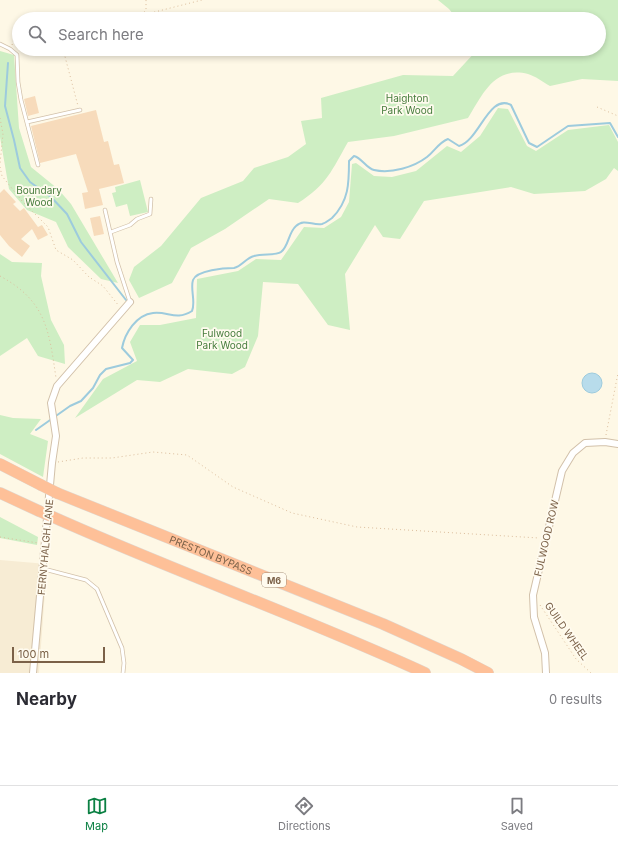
<!DOCTYPE html>
<style>
body{margin:0;font-family:Inter,sans-serif;background:#f7f7f7;color:#2b2b33}
.scale{position:absolute;left:12px;bottom:10px;width:93px;box-sizing:border-box;padding-left:4px;border:2px solid #7b6148;border-top:0;font-size:11px;line-height:14px;white-space:nowrap;color:#7b6148;-webkit-text-stroke:3px #fffbef;paint-order:stroke}
.list{margin:0;padding:0;list-style:none}
h2{display:flex;justify-content:space-between;align-items:center;height:52px;margin:0;padding:0 16px;font-size:17px}
h2 small{font-size:13px;font-weight:400;color:#7c7c81}
.icon{flex:none;width:22px;height:22px;fill:none;stroke:currentColor;stroke-width:2;stroke-linecap:round;stroke-linejoin:round}
.map{position:relative;flex:none;width:618px;height:673px;overflow:hidden}
.search{position:absolute;background:#fff;box-shadow:0 2px 6px #0003;left:12px;right:12px;top:12px;height:44px;display:flex;align-items:center;gap:10px;box-sizing:border-box;padding:0 14px;border-radius:22px;color:#7c7c81;font-size:15px}
.sheet{height:112px;background:#fff}
nav{display:flex;justify-content:space-around;align-items:center;box-sizing:border-box;height:56px;border-top:1px solid #e1e1e2;background:#fff;font-size:11px;color:#7c7c81}
nav a{display:grid;justify-items:center;gap:2px}
nav .on{color:#0b8043}
.map>svg:first-child{display:block}
.residential{fill:#f7ecd4}
.green{fill:#ceeec3}
.water{fill:#b8dceb;stroke:#9dcbdd}
.lines{fill:none;stroke-linecap:round;stroke-linejoin:round}
.stream{stroke:#9dcbdd;stroke-width:2}
.building{fill:#f7dbbb}
.service-casing{stroke:#d2c1aa;stroke-width:4.5}
.minor-casing{stroke:#d2c1aa;stroke-width:8}
.motorway-casing{stroke:#dfd9d3;stroke-width:12}
.path{stroke:#dcbe9d;stroke-width:1;stroke-dasharray:1 3;stroke-linecap:butt}
.service{stroke:#fff;stroke-width:3}
.minor{stroke:#fff;stroke-width:6}
.motorway{stroke:#fec098;stroke-width:11}
.motorway-bridge-casing{stroke:#dfd9d3;stroke-width:12;stroke-linecap:butt}
.motorway-bridge{stroke:#fec098;stroke-width:11}
.labels{text-anchor:middle;dominant-baseline:central;stroke-width:3.5;stroke-linejoin:round;paint-order:stroke}
.shield{fill:#fffbef;stroke:#a38f7a;stroke-width:1}
.shield-label{font-size:9px;font-weight:bold;fill:#7b6148}
.park-label{font-size:10px;fill:#467c3c;stroke:#fffbef}
.street-label{font-size:10px;fill:#7b6148;stroke:#fffbef}
</style>
<div class="map">
<svg width="618" height="673" viewBox="0 0 618 673">
<rect width="100%" height="100%" fill="#fef8e6"/>
<!-- residential -->
<path class="residential" d="M0,560l47,4 -8,109h-39z"/>
<!-- green -->
<path class="green" d="M438,0h180v81l-36,-2 -32,7c-7,-4 -15,-10 -22,-12 -34,-8 -45,20 -60,44l-74,18 -46,6c-16,28 -21,43 -50,61l-29,-4 -44,30 -34,19 -19,35 -33,15 -10,-18 5,-13 27,-21 40,-48 42,-17 11,-13 34,-11 18,-13 -5,-23 21,-3 -1,-20 82,-23 50,1 25,-27h121v-30h-142l-8,-10z
M0,51l14,4 5,73 12,39 27,22 13,15 47,79 -17,-4 -33,-32 -12,-25 -29,-12 -18,-21 -9,-52z
M498,108l10,1 19,37 9,5 32,-21 41,-5 9,17v29l-4,-3 -8,11 -21,12 -51,3 -23,-7 -87,14 -24,38 -17,-2 -8,-12 -30,49 5,56 -22,-5 -30,-41 -35,-2 -5,54 -13,31 -13,7 -44,-5 -28,13 -23,-2 -62,38 28,-39 34,-18 -7,-19 10,-17h20l36,-7 1,-39 41,-8 18,-12 25,1 23,-33 20,1 17,-11 8,-15 3,-38 4,-1 18,13 18,1 24,-6 31,-25 14,6 19,-16z
M140,180l8,32 -18,4 -3,-12 -11,3 -4,-14 4,-1 -1,-5z
M0,254l12,8 30,1 -1,13 10,44 13,25 1,19 -27,-8 -11,-18 -27,18z
M0,415l13,3 28,1 -11,15 18,7 -5,36 -43,-23z
M0,517l38,20 -1,8 -37,-7z"/>
<!-- water -->
<path class="water" d="M582 383a10 10 0 1 1 20 0a10 10 0 1 1-20 0Z"/>
<g class="lines">
<!-- stream -->
<path class="stream" d="M8,63l-3,43 9,34 6,28 10,14 21,15 16,17 14,28 45,58
M36,430l34,-24 11,-5 12,-13 7,-13 6,-6 24,-6 3,-3 -11,-12c3,-15 14,-33 31,-35 15,-2 23,8 39,-2 4,-9 -2,-22 1,-31 4,-10 32,-12 41,-12 8,-2 12,-10 20,-12 8,-3 22,0 27,-4 8,-6 7,-19 15,-26 8,-8 17,0 26,-2 4,-1 7,-4 10,-6 17,-17 17,-35 17,-57l5,-5c8,2 12,12 20,14 17,4 40,-3 53,-13 8,-6 11,-14 21,-18l11,7c20,-5 30,-53 52,-41l18,38 8,4 31,-21 42,-3 8,14"/>
</g>
<!-- building -->
<path class="building" d="M35,96l4,17 -11,3 -4,-17z
M96,110l8,32 4,-1 6,24 5,-1 5,19 -25,6 4,16 -18,4 -3,-16 6,-1 -12,-38 -36,9 -9,-37z
M4,189l12,13 -3,2 7,7 4,-3 14,19 4,-2 6,10 -10,5 -6,-11 -11,10 9,7 -8,11 -13,-11 -9,-11v-42z
M100,216l4,18 -10,2 -4,-18z"/>
<g class="lines">
<!-- service casing -->
<g class="service-casing">
<path id="service" d="M0,44l10,5 7,6 1,27 3,18 17,65
M27,122l53,-12
M105,210l12,52 13,40
M111,232l19,-7 7,-6 13,-5 1,-15
M44,569l42,11 11,9 25,59 2,15 -1,10"/>
</g>
<!-- minor casing -->
<g class="minor-casing">
<path id="minor" d="M33,673l19,-210 4,-27 -5,-33 6,-17 73,-84
M546,673l-1,-20 -11,-36 -1,-22 29,-124 11,-18 12,-10 20,-1 13,2"/>
</g>
<!-- motorway casing -->
<g class="motorway-casing">
<g id="motorway">
<path d="M0,464l41,21"/>
<path d="M0,493l39,18"/>
<path id="s1" d="M57,493l326,131 78,35 27,14"/>
<path d="M53,517c123,55 250,100 372,156"/>
</g>
</g>
<!-- path -->
<path class="path" d="M141,15l5,-5v-10
M127,19l75,-19
M12,45l4,-12h3
M63,49l15,57
M597,107l21,9
M0,118l3,16 -3,30
M0,167l2,9 20,25 26,26 8,23 17,10 16,17 14,9 16,20
M0,276c46,25 49,54 56,102
M606,435l12,-62
M58,462l25,-4h29l41,-6 34,3 46,32 59,26 65,14 182,11
M0,537l38,6
M540,605l36,54 15,14"/>
<!-- service -->
<use href="#service" class="service"/>
<!-- minor -->
<use href="#minor" class="minor"/>
<!-- motorway -->
<use href="#motorway" class="motorway"/>
<!-- motorway-bridge casing -->
<g class="motorway-bridge-casing">
<path id="motorway-bridge" d="M41,485l16,8
M39,511l14,6"/>
</g>
<!-- motorway-bridge -->
<use href="#motorway-bridge" class="motorway-bridge"/>
</g>
<g class="labels">
<!-- shield labels -->
<rect class="shield" x="262" y="573" width="24" height="14" rx="3"/>
<g class="shield-label">
<text x="274" y="580">M6</text>
</g>
<!-- park labels -->
<g class="park-label">
<text x="407" y="98">Haighton<tspan x="407" dy="12">Park Wood</tspan></text>
<text x="39" y="190">Boundary<tspan x="39" dy="12">Wood</tspan></text>
<text x="222" y="333">Fulwood<tspan x="222" dy="12">Park Wood</tspan></text>
</g>
<!-- street labels -->
<g class="street-label">
<text transform="translate(546 538) rotate(-77)">FULWOOD ROW</text>
<text transform="translate(45 547) rotate(-85)">FERNYHALGH LANE</text>
<text stroke="none"><textPath href="#s1" startOffset="166">PRESTON BYPASS</textPath></text>
<text transform="translate(567 631) rotate(55)">GUILD WHEEL</text>
</g>
</g>
</svg>
<div class="scale">100 m</div>
<div class="search"><svg class="icon" aria-label="search" viewBox="0 0 24 24"><circle cx="10" cy="10" r="6"/><path d="M15 15l6 6"/></svg>Search here</div>
</div>
<section class="sheet">
<h2>Nearby<small>0 results</small></h2>
<ul class="list">
</ul>
</section>
<nav>
<a class="on"><svg class="icon" aria-label="map" viewBox="0 0 24 24"><path d="M3 6l6-2 6 2 6-2v14l-6 2-6-2-6 2zM9 4v14M15 6v14"/></svg>Map</a>
<a><svg class="icon" aria-label="directions" viewBox="0 0 24 24"><path d="M12 3l9 9-9 9-9-9zM9 14v-3h6M13 9l2 2-2 2"/></svg>Directions</a>
<a><svg class="icon" aria-label="saved" viewBox="0 0 24 24"><path d="M7 4h10v16l-5-4-5 4z"/></svg>Saved</a>
</nav>
